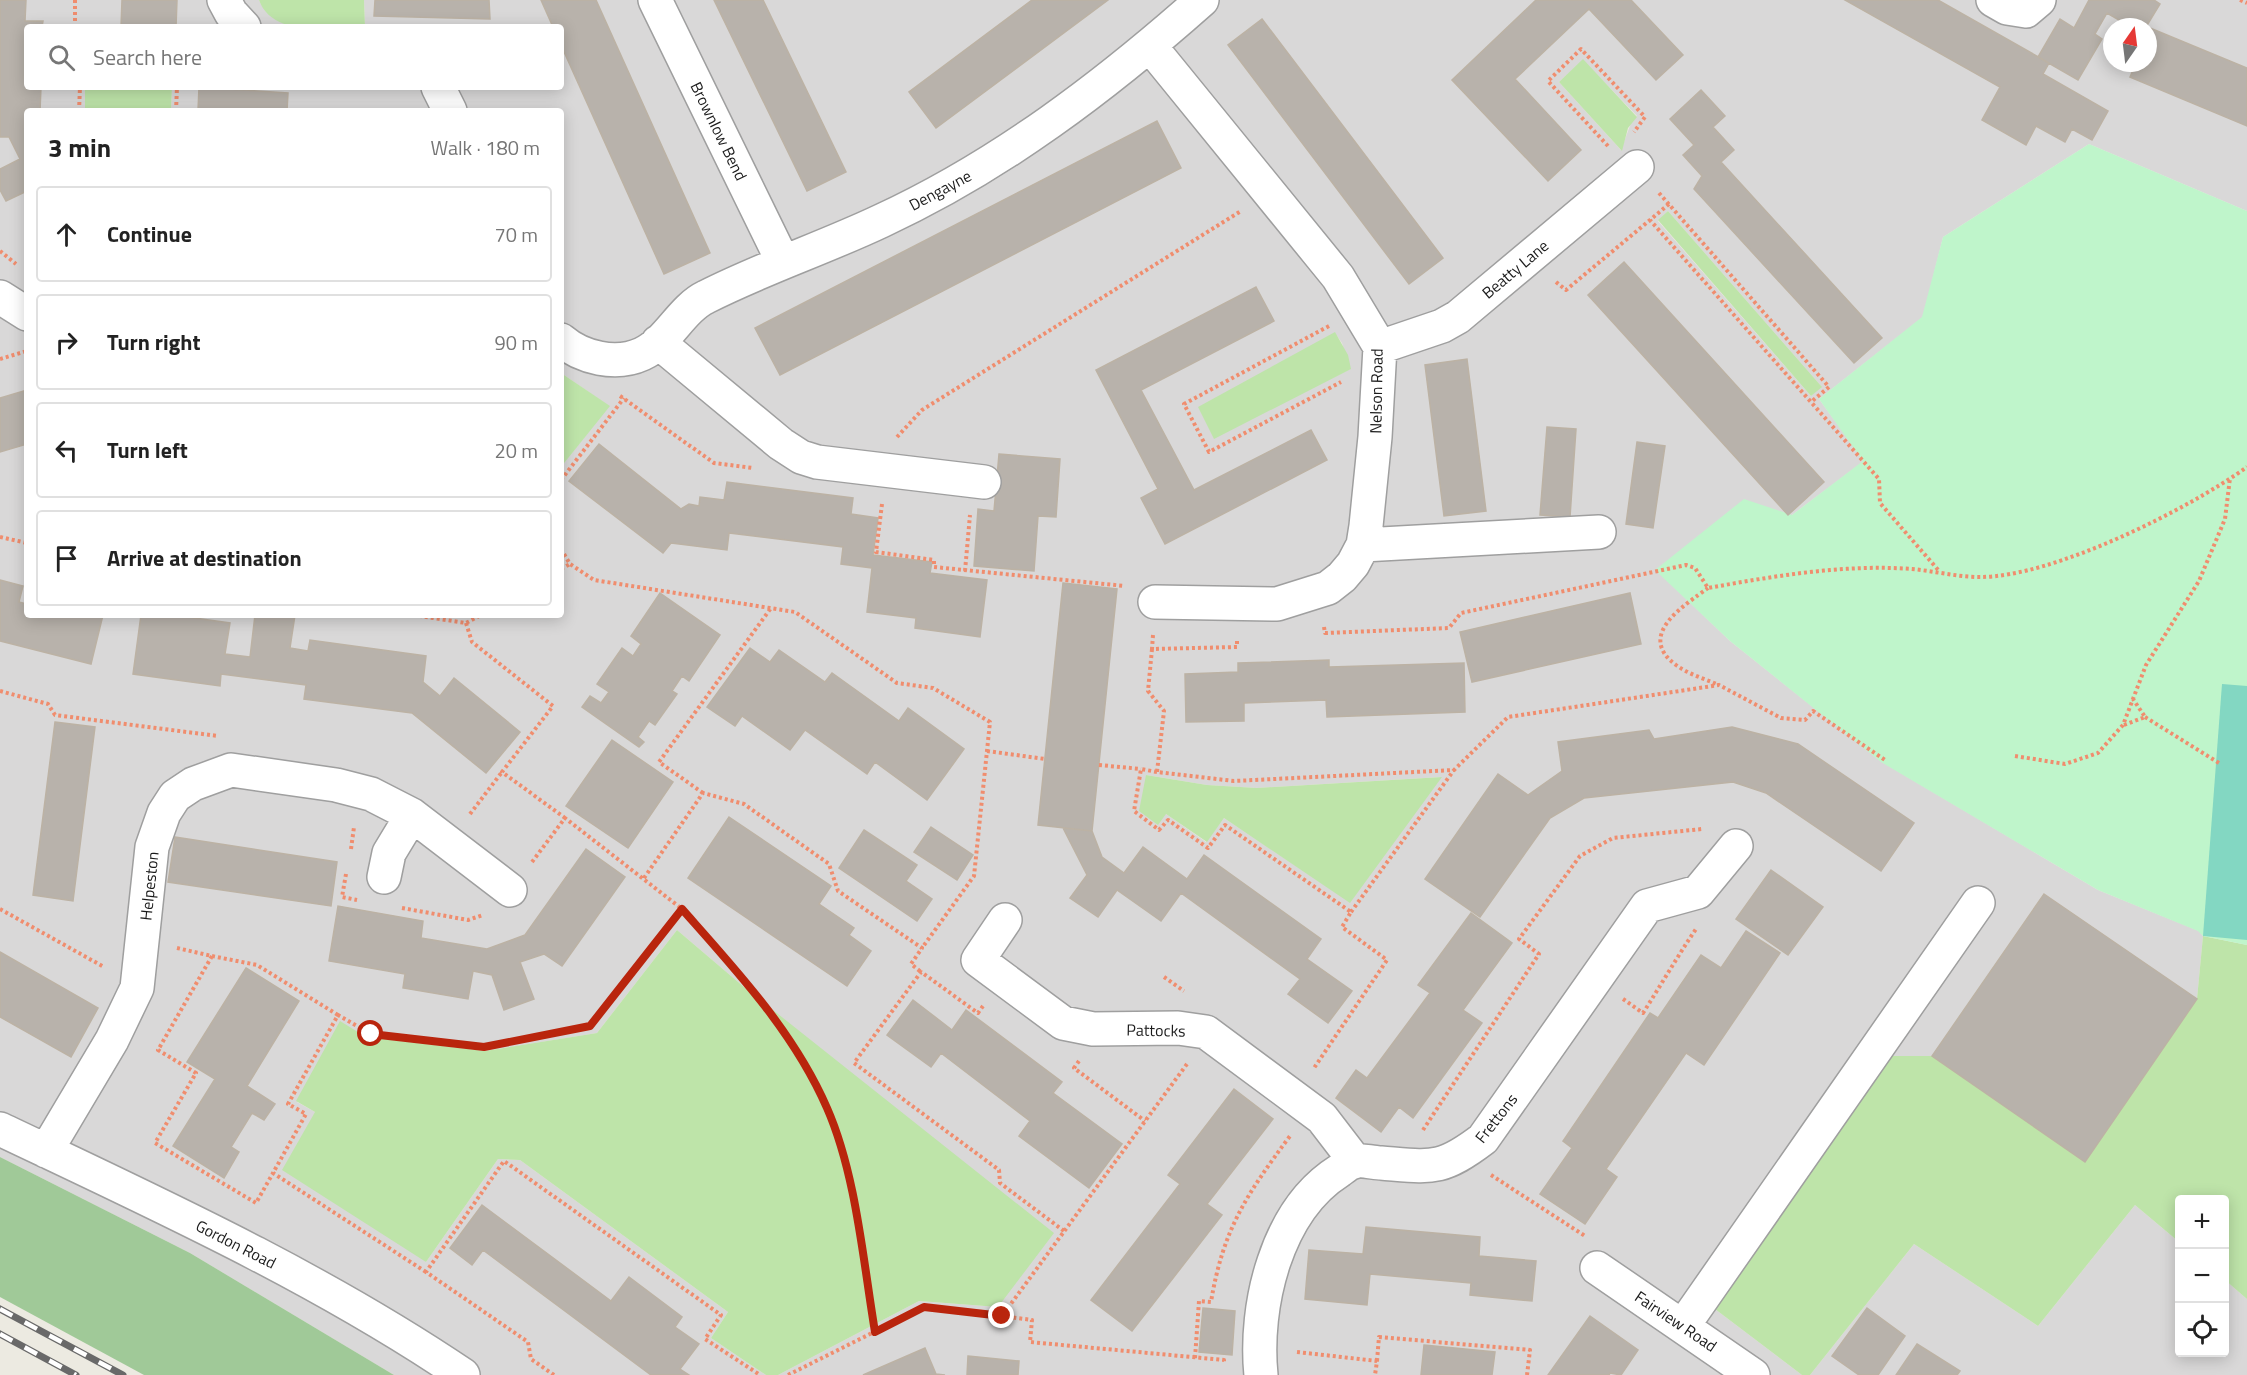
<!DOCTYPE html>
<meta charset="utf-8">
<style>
body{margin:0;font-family:"Titillium Web",sans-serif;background:#f2f2f2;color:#222}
.controls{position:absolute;right:18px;bottom:18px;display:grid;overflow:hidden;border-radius:6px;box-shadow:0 3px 15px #0003}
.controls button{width:54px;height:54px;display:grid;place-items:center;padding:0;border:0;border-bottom:2px solid #e0e0e0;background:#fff;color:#222;font:30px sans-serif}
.compass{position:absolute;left:2103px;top:18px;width:54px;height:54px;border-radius:50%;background:#fff;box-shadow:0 3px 15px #0003;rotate:14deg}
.stop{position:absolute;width:18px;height:18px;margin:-14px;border:4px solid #b9250d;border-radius:50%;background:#fff}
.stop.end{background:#b9250d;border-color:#fff;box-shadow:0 2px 6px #0008}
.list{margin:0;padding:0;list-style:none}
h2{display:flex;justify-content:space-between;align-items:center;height:78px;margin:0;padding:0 24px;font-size:26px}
h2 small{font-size:20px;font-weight:400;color:#767676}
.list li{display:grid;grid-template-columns:39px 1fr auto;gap:18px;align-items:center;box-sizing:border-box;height:96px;margin:0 12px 12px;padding:0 12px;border:2px solid #e0e0e0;border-radius:6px}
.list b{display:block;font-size:22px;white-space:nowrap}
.list em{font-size:20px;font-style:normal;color:#767676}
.icon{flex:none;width:33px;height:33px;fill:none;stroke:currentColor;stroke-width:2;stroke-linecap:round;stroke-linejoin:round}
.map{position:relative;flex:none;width:2247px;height:1375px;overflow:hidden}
.search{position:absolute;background:#fff;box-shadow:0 3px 15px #0003;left:24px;top:24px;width:540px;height:66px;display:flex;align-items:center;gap:15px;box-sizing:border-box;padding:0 21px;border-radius:6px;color:#767676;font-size:22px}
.panel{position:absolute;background:#fff;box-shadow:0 3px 15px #0003;left:24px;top:108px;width:540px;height:510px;border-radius:6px}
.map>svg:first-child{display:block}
.residential{fill:#d9d8d8;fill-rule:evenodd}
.grass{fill:#bee4a9}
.forest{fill:#a0c998}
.park{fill:#bff5cb}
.pitch{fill:#83d7c2}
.building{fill:#b8b2ab;stroke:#bcb2a4;stroke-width:1.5}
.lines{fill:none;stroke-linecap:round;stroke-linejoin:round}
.street-casing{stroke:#9f9f9f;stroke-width:36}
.path{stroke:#f08d6e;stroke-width:4;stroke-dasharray:3 3;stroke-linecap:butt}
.street{stroke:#fff;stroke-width:33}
.rail-casing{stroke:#696969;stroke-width:7}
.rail{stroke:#fff;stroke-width:4.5;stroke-dasharray:14;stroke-linecap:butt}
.route{stroke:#b9250d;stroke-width:8}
.labels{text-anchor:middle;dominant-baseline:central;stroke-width:4.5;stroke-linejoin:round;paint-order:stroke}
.street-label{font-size:16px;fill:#1b1b1b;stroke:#fff}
</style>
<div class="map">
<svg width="2247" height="1375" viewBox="0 0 2247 1375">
<rect width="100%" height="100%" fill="#eceae1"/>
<!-- residential -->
<path class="residential" d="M0,0h259l2,4 30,22 6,1h-270v60h58v24h-58v504h534v-148l48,-61 -48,-33v-262h-390l1,-24h389v-60h-196l-1,-27h1883v211l-158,-67 -146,93 -20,80 -104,82 45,62 -72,54 -136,55 74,71 152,121 216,128 101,41 4,5 -6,63 -112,163 -374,144 91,69h-1024l141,-74 79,6 -254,-320 -67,-57 -80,103 -111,18 -120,-14 -69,65 18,10 111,150 72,-103 22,1 208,152 -17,26 55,37h-372l-204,-122 -190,-96zM2112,27h36v36h-36zM1583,60l54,56 -6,7 -10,27 -62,-68zM1668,211l153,175 -10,10 -153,-175zM1335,333l7,10 8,26 -136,69zM1146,775l61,10 50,3 184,-11 -91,125 -126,-84 -18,24 -40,-28z
M2135,1205l44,37 1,110h44l1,-72 22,19v76h-437l104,-131 124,82z"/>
<!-- grass -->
<path class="grass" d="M259,0h105l1,27c-32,0 -92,12 -106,-27z
M1583,59l54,58 -9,11 -6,23 -63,-69z
M85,87h87l-1,24h-86z
M1668,211l154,176 -11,9 -153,-176z
M1335,332l13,23 3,14 -137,70 -16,-32z
M561,373l49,33 -49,61z
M1146,775l61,10 50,3 185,-11 -92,126 -126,-85 -17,24 -41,-28 -8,11 -19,-14z
M677,930l67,57 310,246 -56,74 -79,-6 -141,74h-12l-55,-37 17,-26 -208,-152 -22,-1 -72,103 -144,-92 33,-58 -19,-11 44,-80 26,16 119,14 112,-18z
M2203,936l44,9v354l-22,-19 -1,-80h-44l-1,42 -44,-37 -97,121 -124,-82 -104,131h-8l-91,-69 160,-250h61l153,106 112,-163z"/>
<!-- forest -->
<path class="forest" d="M0,1157l190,96 204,122h-250l-144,-78z"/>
<!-- park -->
<path class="park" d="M2089,144l158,67v734l-44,-9 -5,-5 -100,-41 -217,-128 -151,-121 -75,-71 89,-71 48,16 71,-54 -44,-62 103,-82 21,-80z"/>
<!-- pitch -->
<path class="pitch" d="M2222,684l25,2v254l-44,-4z"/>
<!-- building -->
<path class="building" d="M0,0h26l-1,21h18l-1,6h-15v60h14l-1,24h-13v80l-21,10 -6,-11v-21l20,-10 -11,-22h-9z
M122,0h55l-1,27h-55z
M375,0h114l1,19 -116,-3z
M541,0h55l114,253 -46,21 -103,-229v-18h-8z
M714,0h49l83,172 -39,19z
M1032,0h76l-172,128 -27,-36z
M1536,0h95l52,55 -27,25 -67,-71 -74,70 66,71 -33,31 -96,-101z
M1845,0h93l111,63 -6,11 65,37 -16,29 -20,-11 -7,13 -29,-16 -10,19 -44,-25 18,-33z
M2089,0h65l6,4 -14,23h-15l-24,-14 -12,21 7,5 -24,41 -40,-23 22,-38 14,9z
M1262,19l181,239 -34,26 -181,-239z
M2150,28l97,40v58l-117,-49 6,-14h12z
M199,87l89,6 -1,18h-89z
M1701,90l24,26 -12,11 21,23 -13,12 161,176 -28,25 -160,-174 8,-13 -19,-21 11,-10 -24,-26z
M1157,121l24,47 -401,207 -25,-47z
M1624,262l200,220 -36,33 -200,-220z
M1256,287l18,34 -133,69 53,100 117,-60 16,30 -162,84 -24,-46 17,-9 -62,-119z
M1467,359l19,152 -42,5 -19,-151z
M27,390v54l-27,8v-54z
M1547,427l29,2 -6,88 -30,-2z
M1637,442l28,4 -12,82 -27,-4z
M599,444l82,65 8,-5 10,2 1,-9 24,3 3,-18 126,16 -2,16 27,4 -5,37 59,7 -2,11 57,7 -7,57 -65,-9 1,-10 -49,-6 5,-44 -31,-4 2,-17 -114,-14 -2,17 -56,-7 -8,10 -94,-72z
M999,454l61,5 -4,58 -18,-1 -4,55 -60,-5 4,-57 16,2z
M0,580l23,6 -4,16 8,2v11h76l-12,49 -91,-23z
M1063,583l54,6 -25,242 -54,-6z
M660,593l60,42 -31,46 -7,-5 -10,15 5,3 -22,31 -6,-4 -11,16 6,5 -5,5 -57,-40 8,-11 11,7 8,-11 -12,-8 25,-36 11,8 8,-12 -10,-8z
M1630,593l11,51 -169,38 -12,-50z
M141,615h32l57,8 -5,31 25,3 5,-42h40l-5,33 18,3 2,-11 116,16 -3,26 17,14 14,-18 66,54 -34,41 -74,-60 -108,-14 2,-14 -85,-11 -1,12 -87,-12z
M750,648l20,14 9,-12 46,32 7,-9 67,48 9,-13 56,41 -37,51 -52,-38 -8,12 -62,-44 -15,20 -48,-34 -7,10 -28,-19z
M1329,660v7l135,-4 1,49 -138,5 -1,-17 -82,3v18l-58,1 -1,-48 53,-2v-9z
M55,722l40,5 -22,174 -40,-6z
M1732,727l66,17 116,79 -33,48 -115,-78 -33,-11 -149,16 -34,20 -70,99 -55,-38 73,-105 30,21 34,-24 -4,-29 91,-12 5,9z
M612,740l61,42 -45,66 -62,-42z
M729,817l102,69 -12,18 35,24 -5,7 22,16 -24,35 -159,-108z
M931,827l42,28 -16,25 -43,-28z
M1063,828l29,3 10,26 22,16 19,-26 44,32 17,-24 117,84 -14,20 45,32 -24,32 -40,-29 12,-15 -119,-86 -20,28 -44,-31 -19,27 -28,-19 17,-23z
M864,830l53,35 -11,16 26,18 -15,22 -78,-53z
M175,837l162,25 -6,44 -163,-24z
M586,849l39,28 -63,89 -18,-12 -24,8 14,37 -30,11 -12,-35 -19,-4 -5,28 -65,-11 2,-14 -76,-13 9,-55 85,15 -2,17 66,11 38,-14z
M1771,870l52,37 -35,48 -52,-36z
M2044,894l153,105 -112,163 -153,-106z
M1471,913l41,30 -49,67 19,13 -69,95 -14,-11 -18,25 -45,-34 20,-28 11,8 63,-85 -12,-8z
M1746,931l34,22 -76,112 -18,-12 -80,116 11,8 -32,47 -45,-30 32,-46 -9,-7 87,-128 8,5 43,-63 20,13z
M0,952l98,56 -27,49 -71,-40z
M246,968l53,33 -52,85 28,18 -11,16 -12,-7 -21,34 8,5 -15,26 -51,-32 42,-67 -28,-17z
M913,1000l39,30 14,-20 96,72 -9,11 69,51 -33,44 -70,-52 11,-15 -89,-68 -10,14 -44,-32z
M1234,1089l39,30 -66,85 15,11 -90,116 -41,-31 89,-116 -12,-9z
M482,1205l129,96 18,-24 53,40 -7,10 24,17 -19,25 9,6h-38l-168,-125 -11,15 -22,-17z
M1366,1227l114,10 -1,19 57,5 -4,40 -62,-6 1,-12 -101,-9 -3,31 -62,-6 4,-49 54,4z
M1203,1308l32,3 -3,44 -33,-3z
M1867,1308l38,28 -27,39h-19l-27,-19z
M1590,1316l48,34 -17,25 -11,-2 -1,2h-61z
M1917,1344l43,27 -3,4h-61z
M1424,1345l71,7 -3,23h-71z
M925,1348l11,26 9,1h-82z
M968,1356l51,5 -1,14h-51z"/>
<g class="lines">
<!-- street casing -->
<g class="street-casing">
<path id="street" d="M224,0l7,13 13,14
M655,0l128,262
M1993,0l14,8 19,3 13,-11
M1150,46l188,231 42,70 -5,90 -9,89 -3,19 -10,19 -11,13 -14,11 -51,16 -122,-2
M438,87l12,24
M0,297l27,17
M561,340c21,18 55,26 81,14 26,-12 39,-45 64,-57 57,-29 118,-49 175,-76 119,-55 224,-135 321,-221
M658,342l123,102 20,13 16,5 167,20
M1380,347l62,-21 16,-9 179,-150
M1363,545l236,-13
M384,877l5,-24 23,-38
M1005,920l-27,40 85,63 30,6 85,-1 28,4 116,86 33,43
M0,1129c158,75 318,148 463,246
M46,1151l66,-111 25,-52 15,-141 12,-34 11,-17 18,-12 38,-14 105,15 35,9 41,21 98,75
M1597,1268l156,107
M1683,1326l295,-423
M1261,1375c-7,-69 15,-164 78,-204 4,-3 10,-8 15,-9 7,-3 20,1 27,1 51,4 60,8 102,-24l164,-233 51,-14 38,-46"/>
</g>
<!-- path -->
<path class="path" d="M75,0v27
M2240,0l7,3
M79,111l1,-24
M176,111l1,-24
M1608,146l-60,-65 33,-32 64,68 -11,15
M1659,193l170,194 -18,15
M1669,204l-19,16 229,259 1,24 60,69
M0,251l16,13
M1556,282l10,8 84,-70
M1329,326l-145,78 25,48 132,-70
M0,359l27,-8
M620,396l94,67 39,5
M897,437l25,-27 319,-199
M561,480l63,-82
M882,504l-6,48 58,8v7l191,19
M0,537l27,6
M561,549l9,15 24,16 201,32 102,71 36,5 57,34 -16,154 -52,72
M561,569l9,-5
M965,571l5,-56
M1708,588c-23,17 -73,47 -32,77 12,9 29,14 43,20
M413,615l53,8 15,-8
M466,623l6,19 81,64 -51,66 63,46
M1324,627l1,6 124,-5 12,-15 225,-48 9,3 13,20c67,-12 135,-24 204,-19 22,2 45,8 68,8 73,0 207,-67 267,-110
M1153,635l-1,14 85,-2v-7
M1152,649l-4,42 16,20 -7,61 77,9 220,-11 54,-53 211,-32 62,33 24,2 8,-9 72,49
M0,691l48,13 7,11 163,21
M2145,717l74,46
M2124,725l21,-8 -12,-18
M987,751l58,8
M2015,756l50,8 33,-11 25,-28 23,-60 53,-84 26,-62 5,-41
M1099,765l42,4
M1157,772l-16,-3 -7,42 25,19 9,-10 40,28 17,-23 126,87 -9,15 45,33 -73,108
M703,793l-44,-31 112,-154
M470,814l32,-42
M351,849l3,-22
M532,862l33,-44 117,91
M346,874l-4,23 15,3
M644,878l59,-85 41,11 85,60 9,27 84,57 -11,16 10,8
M402,908l66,12 15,-5
M0,909l104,58
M1351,912l103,-142
M177,948l35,8 -54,94 38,23 -41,70 101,60 17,-30
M212,956l45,9 81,50
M1164,977l20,14
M1623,999l20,14c18,-28 34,-56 53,-84
M983,1006l-5,7 -57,-41 -67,91 145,107 1,13 64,48
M1079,1061l-5,7 71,53
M1187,1064l-185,252 30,4 -2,22 194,18v2
M1423,1130l116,-176 -20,-15 61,-83 33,-18 89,-9
M1491,1175l94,61
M426,1272l-153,-99 33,-59 -18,-10 50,-89 33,19 114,13 105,-21 92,-117c55,61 112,123 145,199 30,66 36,152 48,224
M1297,1352l80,9 -2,14
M1195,1358l4,-57 12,1c12,-73 36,-108 79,-166
M1377,1361l2,-24 151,13 -3,25
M554,1375l-23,-16 -3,-17 -102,-70 78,-111 217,154 -16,24 55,36
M788,1375l136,-68 78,9"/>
<!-- street -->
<use href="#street" class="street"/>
<!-- rail casing -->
<g class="rail-casing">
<path id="rail" d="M0,1309l123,66
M0,1334l76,41"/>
</g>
<!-- rail -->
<use href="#rail" class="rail"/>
</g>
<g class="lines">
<!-- route -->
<path class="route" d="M371,1034l113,13 106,-21 92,-117c54,61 112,123 145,199 29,66 36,152 48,224l49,-25 78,9"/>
</g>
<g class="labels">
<!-- street labels -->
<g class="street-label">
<text transform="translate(719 131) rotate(64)">Brownlow Bend</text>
<text transform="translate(940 190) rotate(-28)">Dengayne</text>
<text transform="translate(1515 269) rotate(-40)">Beatty Lane</text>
<text transform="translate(1376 391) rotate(-89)">Nelson Road</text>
<text transform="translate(149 886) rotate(-84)">Helpeston</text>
<text transform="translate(1156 1030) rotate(1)">Pattocks</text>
<text transform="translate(1496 1118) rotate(-52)">Frettons</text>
<text transform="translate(236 1244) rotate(27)">Gordon Road</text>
<text transform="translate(1676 1321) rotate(34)">Fairview Road</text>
</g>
</g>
</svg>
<div class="controls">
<button>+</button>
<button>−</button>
<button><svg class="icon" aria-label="locate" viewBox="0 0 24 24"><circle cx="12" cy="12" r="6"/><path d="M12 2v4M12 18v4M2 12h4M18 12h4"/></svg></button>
</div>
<svg class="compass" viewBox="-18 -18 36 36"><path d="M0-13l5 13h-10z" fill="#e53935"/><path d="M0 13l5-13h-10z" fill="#767676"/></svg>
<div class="stop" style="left:371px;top:1034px"></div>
<div class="stop end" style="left:1002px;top:1316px"></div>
<div class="search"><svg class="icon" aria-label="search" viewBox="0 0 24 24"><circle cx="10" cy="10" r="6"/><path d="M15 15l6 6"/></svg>Search here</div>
<section class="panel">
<h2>3 min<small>Walk · 180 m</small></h2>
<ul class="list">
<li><svg class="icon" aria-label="ahead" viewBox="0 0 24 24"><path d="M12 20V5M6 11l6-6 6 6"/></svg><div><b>Continue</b></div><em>70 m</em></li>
<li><svg class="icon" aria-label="right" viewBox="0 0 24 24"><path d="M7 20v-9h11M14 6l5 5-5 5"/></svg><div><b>Turn right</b></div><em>90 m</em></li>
<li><svg class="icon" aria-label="left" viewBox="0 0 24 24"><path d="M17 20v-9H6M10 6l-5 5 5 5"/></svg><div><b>Turn left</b></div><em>20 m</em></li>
<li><svg class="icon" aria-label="arrive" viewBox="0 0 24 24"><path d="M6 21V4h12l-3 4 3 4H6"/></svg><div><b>Arrive at destination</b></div></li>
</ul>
</section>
</div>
